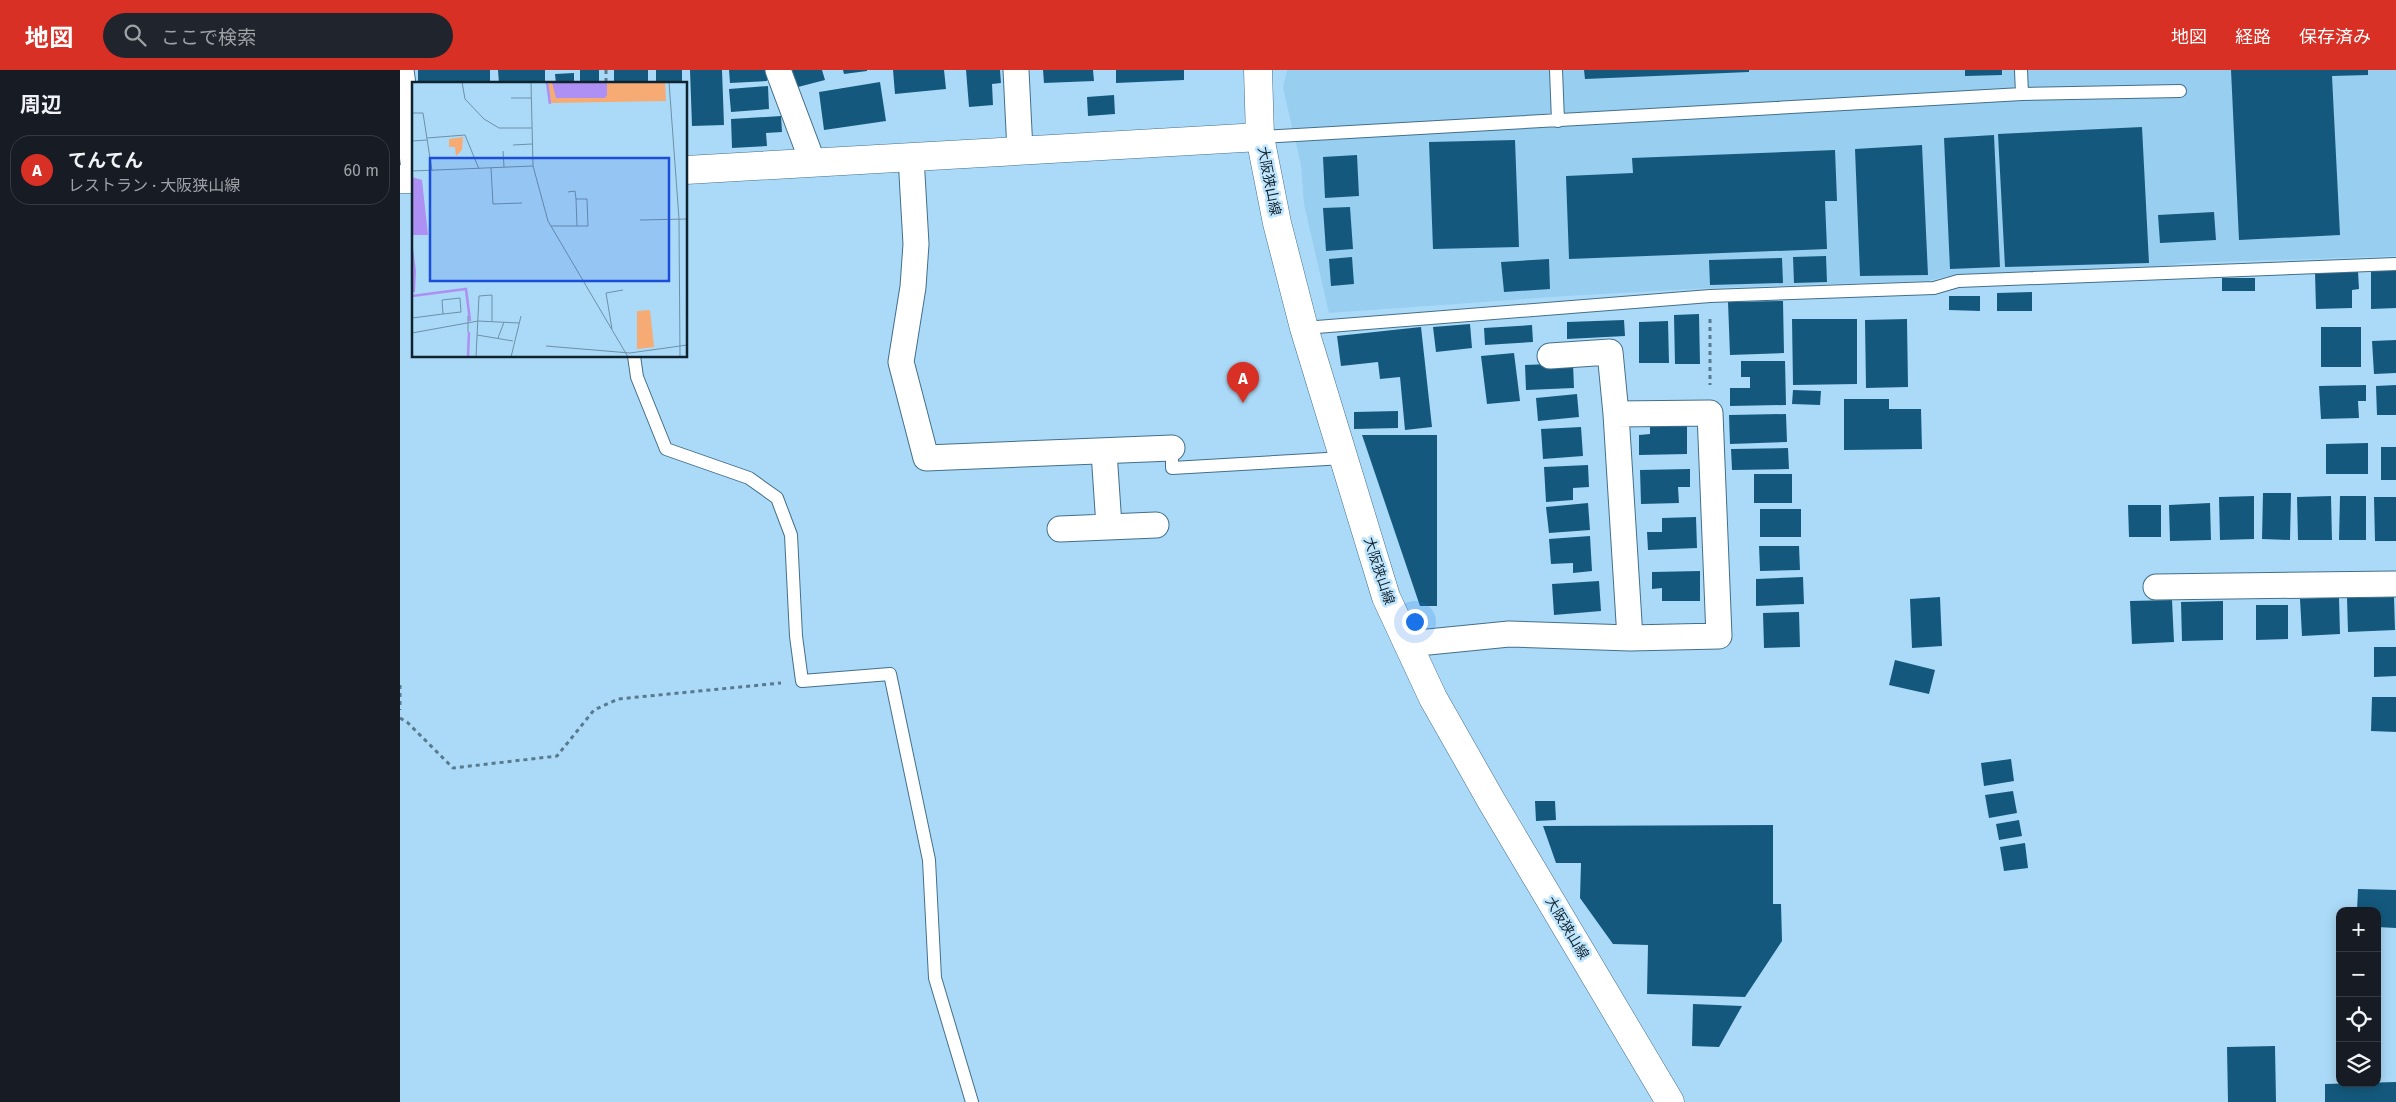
<!DOCTYPE html>
<html lang="ja">
<meta charset="utf-8">
<style>
body{margin:0;font-family:"Fira Sans","Noto Sans JP",sans-serif;background:#20242c;color:#f1f3f6}
.controls{position:absolute;right:15px;bottom:15px;display:grid;overflow:hidden;border-radius:10px;box-shadow:0 2px 12px #0003}
.controls button{width:45px;height:45px;display:grid;place-items:center;padding:0;border:0;border-bottom:1px solid #363941;background:#171b24;color:#f1f3f6;font:25px sans-serif}
.you{position:absolute;left:1014px;top:551px;width:18px;height:18px;margin:-12px;border:4px solid #fff;border-radius:50%;background:#1a73e8;box-shadow:0 0 0 8px #1a73e833}
.badge{display:grid;place-items:center;width:32px;height:32px;border-radius:50%;background:#d93025;color:#fff;font-size:16px;font-weight:700}
.pin{position:absolute;translate:-50% -41px;filter:drop-shadow(0 1px 2px #0008)}
.pin::after{content:'';position:absolute;top:26px;width:18px;height:15px;background:inherit;clip-path:polygon(0 0,100% 0,50% 100%)}
.list{margin:0;padding:0;list-style:none}
h2{display:flex;justify-content:space-between;align-items:center;height:65px;margin:0;padding:0 20px;font-size:21px}
h2 small{font-size:16px;font-weight:400;color:#9ea1a6}
.list li{display:grid;grid-template-columns:32px 1fr auto;gap:15px;align-items:center;box-sizing:border-box;height:70px;margin:0 10px 10px;padding:0 10px;border:1px solid #363941;border-radius:20px}
.list b{display:block;font-size:19px;white-space:nowrap}
.list p{margin:0;font-size:16px;white-space:nowrap;color:#9ea1a6}
.list em{font-size:16px;font-style:normal;color:#9ea1a6}
.icon{flex:none;width:28px;height:28px;fill:none;stroke:currentColor;stroke-width:2;stroke-linecap:round;stroke-linejoin:round}
.map{position:relative;flex:none;width:1996px;height:1032px;overflow:hidden}
header{display:flex;align-items:center;gap:30px;box-sizing:border-box;height:70px;padding:0 25px;background:#d93025;color:#fff}
header strong{font-size:24px}
nav{display:flex;gap:28px;margin-inline-start:auto;font-size:18px}
.search{width:350px;height:45px;background:#20242c;display:flex;align-items:center;gap:12px;box-sizing:border-box;padding:0 18px;border-radius:28px;color:#9ea1a6;font-size:19px}
main{display:flex}
aside{flex:1;background:#171b24}
.map>svg:first-child{display:block}
.built{fill:#98cef0}
.building{fill:#14597d}
.lines{fill:none;stroke-linecap:round;stroke-linejoin:round}
.lane-casing{stroke:#436f8a;stroke-width:14}
.street-casing{stroke:#436f8a;stroke-width:27}
.secondary-casing{stroke:#436f8a;stroke-width:29}
.primary-casing{stroke:#436f8a;stroke-width:29}
.path{stroke:#597a8e;stroke-width:3;stroke-dasharray:4 4;stroke-linecap:butt}
.lane{stroke:#fff;stroke-width:12}
.street{stroke:#fff;stroke-width:25}
.secondary{stroke:#fff;stroke-width:28}
.primary{stroke:#fff;stroke-width:28}
.labels{text-anchor:middle;dominant-baseline:central;stroke-width:5;stroke-linejoin:round;paint-order:stroke}
.street-label{font-size:14px;fill:#0f222d;stroke:#c0e6fe}
.inset-river{fill:none;stroke:#ae8ff4;stroke-width:2.5}
.inset-road{fill:none;stroke:#6d90a7;stroke-width:1}
.view{fill:#1d4ed8;fill-opacity:0.15;stroke:#1d4ed8;stroke-width:2.5}
.inset-edge{fill:none;stroke:#0f222d;stroke-width:2.5}
</style>
<header>
<strong>地図</strong>
<div class="search"><svg class="icon" aria-label="search" viewBox="0 0 24 24"><circle cx="10" cy="10" r="6"/><path d="M15 15l6 6"/></svg>ここで検索</div>
<nav><a>地図</a><a>経路</a><a>保存済み</a></nav>
</header>
<main>
<aside>
<h2>周辺<small></small></h2>
<ul class="list">
<li><span class="badge">A</span><div><b>てんてん</b><p>レストラン · 大阪狭山線</p></div><em>60 m</em></li>
</ul>
</aside>
<div class="map">
<svg width="1996" height="1032" viewBox="0 0 1996 1032">
<rect width="100%" height="100%" fill="#abdaf8"/>
<!-- built -->
<path class="built" d="M887,0h1109v186l-212,7 -39,6 -192,6 -26,6 -217,7 -143,8 -238,17 -25,-109 -3,-39 -18,-77z"/>
<!-- building -->
<path class="building" d="M18,0h72v11l-72,2z
M98,0h47v14h-46z
M180,0h19v14h-19z
M214,0h34v14h-34z
M256,0h26v14h-26z
M290,0h32l2,55 -32,1z
M329,0h38v11l-37,2z
M392,0h30l3,10 -27,7z
M443,0h24v1l-23,3z
M493,0h51l2,19 -51,5z
M566,0h34l1,13 -9,1 1,21 -24,2z
M643,0h50l1,11 -50,2z
M716,0h68v10l-68,3z
M1184,0h165v2l-164,7z
M1565,0h37v5l-37,1z
M1831,0h137v5l-36,1 8,159 -101,5z
M174,3v11h-18l-1,-10z
M480,12l6,39 -62,9 -5,-38z
M368,16l1,23 -38,3 -2,-23z
M714,25l1,19 -27,2 -1,-19z
M381,46l1,16 -16,1 1,13 -35,2 -1,-29z
M1742,57l7,136 -144,4 -7,-133z
M1594,65l6,132 -50,2 -6,-131z
M1115,70l4,107 -86,2 -4,-107z
M1522,75l6,130 -68,1 -5,-127z
M1435,80l2,51h-12l2,48 -258,10 -3,-83 67,-3 -1,-15z
M957,85l2,41 -34,2 -2,-41z
M950,137l3,42 -27,2 -3,-43z
M1814,142l2,28 -56,3 -2,-28z
M1426,186l1,26 -33,1 -1,-26z
M952,187l2,27 -23,2 -2,-27z
M1382,188l1,25 -73,2 -1,-25z
M1149,189l1,30 -46,3 -3,-30z
M1958,201l1,18 -7,1v18l-36,1 -1,-37z
M1971,201h25v37l-25,1z
M1822,208h33v13h-33z
M1632,222v19h-35v-18z
M1549,226h31v15l-31,-1z
M1383,231l1,52 -54,2 -2,-53z
M1299,244l1,50h-25l-1,-49z
M1392,249h65v65l-64,1z
M1507,249l1,68 -42,1 -1,-68z
M1224,250l1,16 -58,3v-17z
M1268,251l1,42h-30v-41z
M1070,254l2,24 -36,4 -3,-25z
M1132,255l1,17 -48,3 -1,-17z
M1021,257l11,100 -27,3 -5,-53 -20,2 -2,-17 -37,4 -4,-30z
M1921,257h40v40h-40z
M1996,270v33l-22,1 -2,-33z
M1114,283l6,48 -33,3 -6,-48z
M1341,291h44l1,44 -56,1v-18h20v-11h-9z
M1173,293l1,25 -48,2 -1,-25z
M1966,315v16h-8l1,17 -38,1 -2,-33z
M1996,315v30h-19l-1,-29z
M1393,320l28,1 -1,14 -28,-1z
M1177,324l2,23 -41,4 -2,-23z
M1444,329h45v10h32l1,40 -78,1z
M998,341v17l-44,1v-17z
M1386,344l1,28 -57,2 -1,-29z
M1250,355h37v29l-48,1v-20l11,-1z
M1181,357l2,29 -40,3 -2,-30z
M962,365h75v171h-17z
M1968,373v31h-42v-30z
M1981,377h15v33h-15z
M1388,378l1,21 -57,1 -1,-21z
M1188,395l1,22 -16,1v12l-27,2 -2,-35z
M1290,399v18h-12l1,16 -38,1 -1,-34z
M1354,404h38v29h-38z
M1863,423h28l-1,47 -28,-1z
M1854,426v43l-34,1 -1,-43z
M1931,426l1,44h-34l-1,-43z
M1940,426h26v44h-27z
M1974,427h22v44h-21z
M1188,433l2,27 -41,3 -3,-26z
M1810,433l1,37 -41,1 -1,-36z
M1728,435h33v32h-32z
M1360,439h41v28h-41z
M1296,447l1,31 -49,2 -1,-18h15v-14z
M1190,466l2,35 -19,2v-10l-22,1 -2,-25z
M1359,476h40l1,24 -40,1z
M1300,501v30h-38v-13l-10,1v-17z
M1403,507l1,27 -48,2v-27z
M1199,511l2,30 -47,4 -2,-31z
M1540,527l2,49 -30,2 -2,-49z
M1939,527l1,37 -38,2 -2,-37z
M1994,527l1,33 -47,2 -1,-34z
M1772,530l2,42 -42,2 -2,-43z
M1823,531v39l-41,1 -1,-39z
M1856,535h32v34l-32,1z
M1399,542l1,35 -36,1 -1,-35z
M1974,577h22v29l-22,1z
M1495,590l40,10 -6,24 -40,-9z
M1972,627h24v35l-25,-1z
M1611,689l3,22 -30,5 -3,-23z
M1613,721l4,22 -28,5 -4,-23z
M1135,731h20l1,19 -20,1z
M1619,750l3,16 -23,4 -3,-16z
M1373,755v79h8l1,37 -37,56 -98,-3 1,-49 -35,-1 -33,-46 1,-35h-25l-13,-37z
M1625,773l3,25 -24,3 -4,-24z
M1958,819l38,1v38l-19,-1v-16h-20z
M1293,934l49,2 -23,41 -27,-1z
M1875,976l1,56h-48l-1,-55z
M1996,1012v20h-71v-18z"/>
<g class="lines">
<!-- lane casing -->
<g class="lane-casing">
<path id="lane" d="M1156,0l2,51
M1621,0l1,24
M860,67l762,-43 158,-3
M904,258l406,-32 224,-8 24,-7 438,-17
M234,286l3,21 29,72 83,29 28,20 14,37 5,101 6,45 88,-7 39,186 6,118 37,124
M772,378v20l172,-10"/>
</g>
<!-- street casing -->
<g class="street-casing">
<path id="street" d="M1,0l13,99
M378,0l35,93
M616,0l4,81
M511,87l5,87 -3,43 -12,75 25,96 246,-10
M1150,286l60,-4 6,62
M704,382l5,74
M660,459l96,-4
M1756,517l240,-3
M1008,574l101,-10 121,4 89,-2 -9,-223 -94,1 14,224"/>
</g>
<!-- secondary casing -->
<g class="secondary-casing">
<path id="secondary" d="M286,100l574,-33
M0,109h14"/>
</g>
<!-- primary casing -->
<g class="primary-casing">
<path id="primary" d="M858,0l2,67 17,86 27,105 82,269 47,101 59,104 178,300"/>
</g>
<!-- path -->
<path class="path" d="M206,0v14
M1310,249v66
M0,615v25
M0,648l7,4 46,46 104,-12 37,-46 24,-11 163,-16"/>
<!-- lane -->
<use href="#lane" class="lane"/>
<!-- street -->
<use href="#street" class="street"/>
<!-- secondary -->
<use href="#secondary" class="secondary"/>
<!-- primary -->
<use href="#primary" class="primary"/>
</g>
<g class="labels">
<!-- street labels -->
<g class="street-label">
<text transform="translate(869 111) rotate(79)">大阪狭山線</text>
<text transform="translate(979 501) rotate(72)">大阪狭山線</text>
<text transform="translate(1167 858) rotate(59)">大阪狭山線</text>
</g>
</g>
<!-- overview -->
<g transform="translate(12 12)">
<rect width="275" height="275" fill="#abdaf8"/>
<path d="M136,0h117l1,19 -115,2zM51,55l-1,13 -6,6 -1,-9h-6v-8zM238,228l4,37 -17,2v-38z" fill="#f7ab74"/>
<path d="M140,0h55v13l-2,3h-49zM0,95l10,3 6,55h-16zM0,158l4,31 -1,21 -3,1z" fill="#ae8ff4"/>
<path class="inset-river" d="M135,0l3,22M0,214l54,-7 4,32M56,275l1,-25"/>
<path class="inset-road" d="M50,0l3,17 19,20 15,9h33M119,0l2,84 15,55 80,136M257,0l10,137 1,138M99,16h20M0,31h11l9,58M15,56l38,-3 14,34M0,59l15,-1M101,63l19,-1M91,69l1,16M79,86l2,36 29,-1M0,89l121,-5M156,110l7,-1 1,8M228,138l47,-1M139,144h37l-1,-27h-11l1,27M0,236l31,-4 18,-2 -1,-14 -18,2 1,14M200,247l-6,-36 17,-3M56,250v-16M0,251l66,-12 41,2M65,253l36,6M86,256l6,-16M134,264l84,7 57,-8M64,275l3,-61 13,-1v26M99,275l10,-41"/>
<path class="view" d="M18,76h239v123h-239z"/>
<rect width="275" height="275" class="inset-edge"/>
</g>
</svg>
<div class="controls">
<button>+</button>
<button>−</button>
<button><svg class="icon" aria-label="locate" viewBox="0 0 24 24"><circle cx="12" cy="12" r="6"/><path d="M12 2v4M12 18v4M2 12h4M18 12h4"/></svg></button>
<button><svg class="icon" aria-label="layers" viewBox="0 0 24 24"><path d="M12 4l9 5-9 5-9-5zM3 14l9 5 9-5"/></svg></button>
</div>
<div class="you"></div>
<div class="pin badge" style="left:843px;top:333px">A</div>
</div>
</main>
